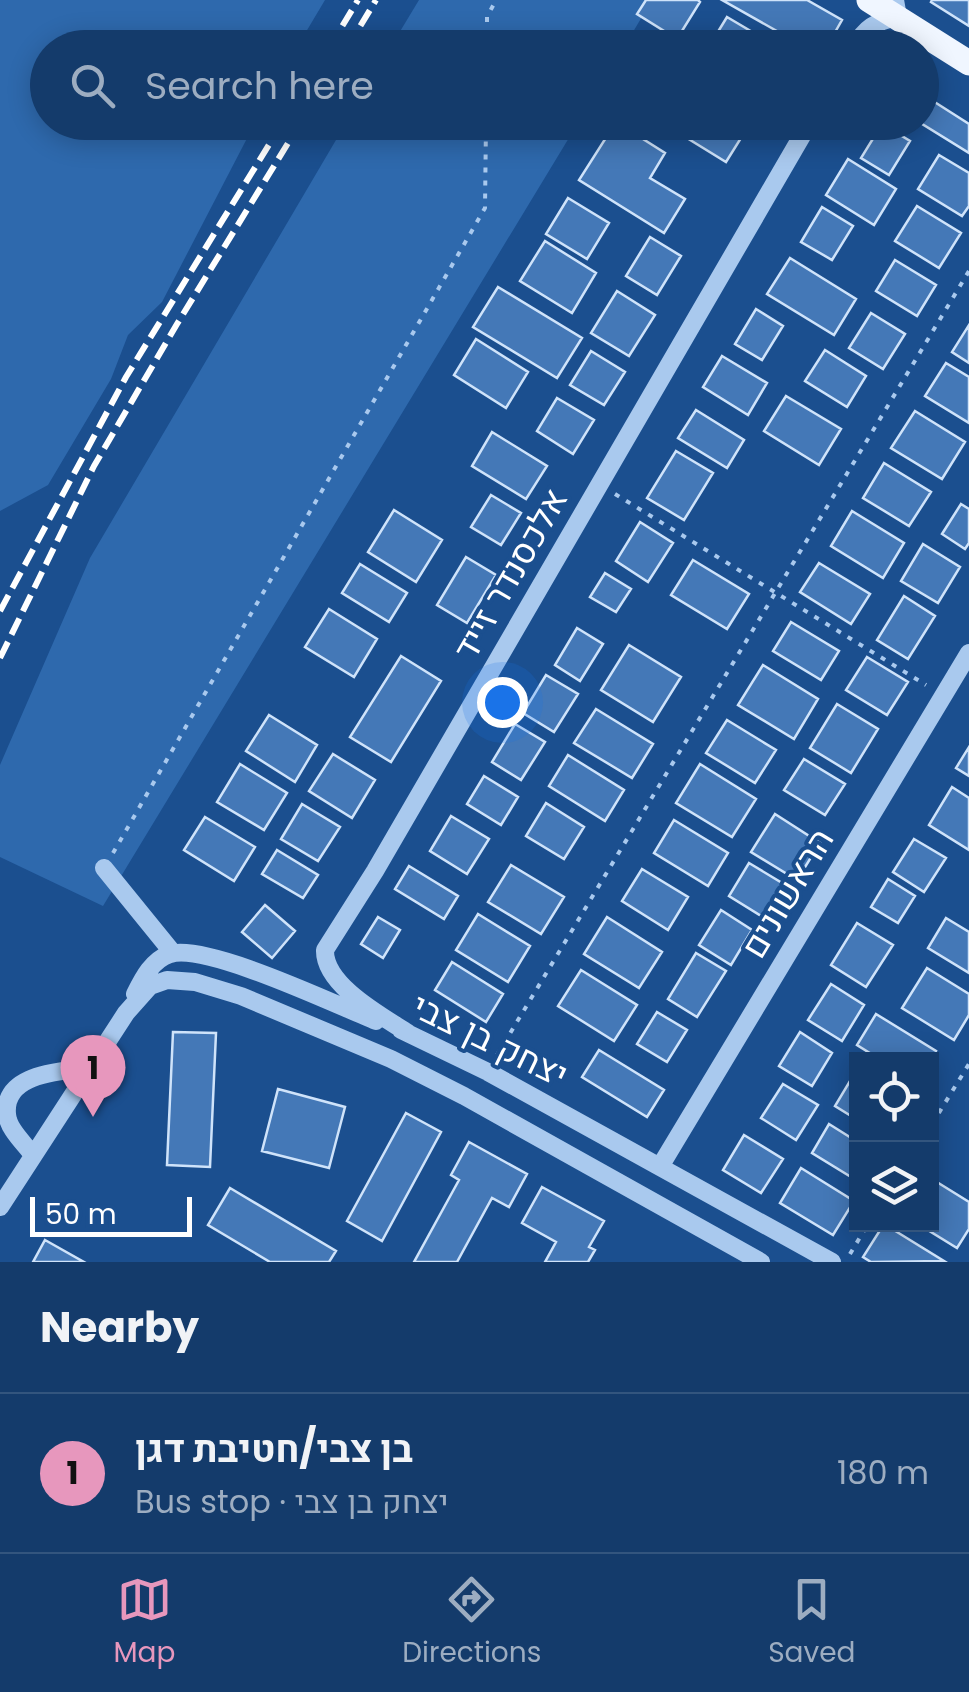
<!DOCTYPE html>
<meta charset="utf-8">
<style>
body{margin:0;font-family:Poppins,Heebo,sans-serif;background:#1d4271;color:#f1f3f6}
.controls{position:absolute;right:30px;bottom:30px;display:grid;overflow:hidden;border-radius:0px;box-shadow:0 5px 25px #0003}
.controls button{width:90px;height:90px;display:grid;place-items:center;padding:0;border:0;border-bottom:2px solid #33557e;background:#143b6b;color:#f1f3f6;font:50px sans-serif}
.scale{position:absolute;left:30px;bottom:25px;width:162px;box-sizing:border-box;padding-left:10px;border:5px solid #fff;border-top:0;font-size:28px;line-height:35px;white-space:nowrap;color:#fff;-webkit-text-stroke:8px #1b4f8f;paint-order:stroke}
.you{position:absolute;left:502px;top:702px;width:35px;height:35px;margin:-25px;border:8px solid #fff;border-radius:50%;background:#1a73e8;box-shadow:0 0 0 15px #1a73e833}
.badge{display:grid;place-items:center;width:65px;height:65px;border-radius:50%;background:#e797bd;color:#111;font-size:32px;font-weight:700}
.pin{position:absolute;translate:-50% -82px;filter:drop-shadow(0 2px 5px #0008)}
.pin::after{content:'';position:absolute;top:52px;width:35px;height:30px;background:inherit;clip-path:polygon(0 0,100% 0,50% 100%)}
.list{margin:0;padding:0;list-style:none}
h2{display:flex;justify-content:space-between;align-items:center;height:130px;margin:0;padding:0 40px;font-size:42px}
h2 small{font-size:32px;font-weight:400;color:#9dadc1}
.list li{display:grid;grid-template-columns:65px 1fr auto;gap:30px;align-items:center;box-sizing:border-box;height:160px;padding:0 40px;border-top:2px solid #33557e}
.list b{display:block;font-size:38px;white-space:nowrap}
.list p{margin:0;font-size:32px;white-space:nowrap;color:#9dadc1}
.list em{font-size:32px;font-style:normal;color:#9dadc1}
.icon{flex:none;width:55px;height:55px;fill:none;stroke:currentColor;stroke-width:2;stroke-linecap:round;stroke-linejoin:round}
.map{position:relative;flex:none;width:969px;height:1262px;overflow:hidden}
.search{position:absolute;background:#143b6b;box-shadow:0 5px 25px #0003;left:30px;right:30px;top:30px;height:110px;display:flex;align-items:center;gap:25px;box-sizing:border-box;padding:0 35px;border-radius:55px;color:#9dadc1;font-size:38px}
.sheet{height:290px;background:#143b6b}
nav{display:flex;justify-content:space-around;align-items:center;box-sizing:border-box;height:140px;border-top:2px solid #33557e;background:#143b6b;font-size:28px;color:#9dadc1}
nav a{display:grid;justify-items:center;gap:5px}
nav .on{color:#e797bd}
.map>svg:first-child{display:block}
.green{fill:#2e69ad}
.building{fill:#4478b7;stroke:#cfe3fa;stroke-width:2.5}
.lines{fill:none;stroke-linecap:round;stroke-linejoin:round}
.path{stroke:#a9c9ee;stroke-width:4;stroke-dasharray:5 8;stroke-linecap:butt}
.minor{stroke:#a9c9ee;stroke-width:18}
.major{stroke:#f0f6ff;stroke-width:25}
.rail{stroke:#fff;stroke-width:6;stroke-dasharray:18 8;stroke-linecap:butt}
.labels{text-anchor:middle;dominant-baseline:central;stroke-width:8;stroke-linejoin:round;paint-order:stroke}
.street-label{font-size:35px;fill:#fff;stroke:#1b4f8f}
</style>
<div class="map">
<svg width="969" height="1262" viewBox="0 0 969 1262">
<rect width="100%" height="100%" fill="#1b4f8f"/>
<!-- green -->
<path class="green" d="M0,0h325l-28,47 -249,1v74l207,1 -93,179 -34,33 -17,44 -63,106 -48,26z
M419,0h233l-28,47 -234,1z
M346,123h232l-475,783 -103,-49v-92l90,-207z"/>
<!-- building -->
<path class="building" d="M646,0h52l2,2 -23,37 -40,-25z
M722,0h85l35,20 -16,28h-19z
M932,0h37v26l-38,-24z
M727,17l32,19 -7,12h-44z
M922,94l47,30v29l-50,-31z
M616,122l49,31 -15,25 35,21 -21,34 -85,-53z
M661,122h90l-25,40z
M882,124l28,17 -21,34 -28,-17z
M939,155l30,18v33l-7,10 -44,-27z
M848,159l48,30 -22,36 -48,-30z
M568,198l41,25 -22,36 -41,-25z
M917,206l44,27 -22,35 -44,-27z
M822,207l31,19 -21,34 -31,-18z
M650,237l31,19 -24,39 -31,-19z
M545,241l51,32 -24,40 -52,-32z
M790,258l66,41 -22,36 -67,-41z
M895,260l41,25 -19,31 -41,-25z
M498,287l84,51 -25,40 -84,-51z
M617,291l38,24 -26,41 -38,-23z
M756,309l27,17 -21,34 -27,-16z
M871,313l34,21 -22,35 -34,-21z
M969,325v38l-17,-11z
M476,339l52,33 -22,36 -52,-33z
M825,350l41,26 -19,31 -42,-26z
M591,351l34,21 -21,33 -34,-20z
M722,356l45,27 -19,32 -45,-28z
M946,363l23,14v46l-44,-27z
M786,396l55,33 -22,36 -55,-34z
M557,398l37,22 -21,34 -36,-23z
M696,410l48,30 -17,28 -49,-30z
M915,411l50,31 -23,37 -51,-31z
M492,432l55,34 -21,33 -54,-33z
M676,451l37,22 -29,47 -37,-22z
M884,463l47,29 -22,34 -46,-28z
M491,495l30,18 -20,32 -30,-18z
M961,504l8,5v34l-4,6 -23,-15z
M394,510l48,30 -26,42 -48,-30z
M852,511l52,32 -21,35 -52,-32z
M640,522l33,21 -25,39 -32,-21z
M923,544l37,23 -22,36 -37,-22z
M466,557l30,18 -29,48 -30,-18z
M693,560l56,34 -22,35 -56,-34z
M819,563l51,31 -19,30 -51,-32z
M360,564l47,29 -18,29 -47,-29z
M605,573l26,16 -15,23 -26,-15z
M904,596l31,20 -27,43 -31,-19z
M329,609l48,30 -23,38 -49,-30z
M791,622l48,29 -18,29 -48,-29z
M577,628l26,16 -23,37 -25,-16z
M629,645l52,32 -28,45 -52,-32z
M401,656l40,25 -50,81 -41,-25z
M867,657l41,25 -21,33 -41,-25z
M763,665l55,34 -24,40 -56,-34z
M546,675l32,19 -24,38 -31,-19z
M837,704l41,25 -27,44 -41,-25z
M596,709l57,35 -21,34 -58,-35z
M269,715l48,30 -22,37 -49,-31z
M727,720l49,30 -21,33 -49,-30z
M515,724l30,18 -24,38 -29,-18z
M969,747v29l-13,-8z
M333,754l42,26 -23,38 -43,-27z
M568,755l56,35 -19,31 -56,-35z
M804,759l41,25 -20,31 -41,-25z
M240,764l47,29 -23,37 -47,-28z
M700,764l56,35 -24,38 -56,-34z
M484,776l34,21 -17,28 -34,-21z
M952,787l17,11v52l-40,-25z
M546,803l38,24 -20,32 -38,-23z
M302,804l38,23 -22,34 -37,-22z
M775,814l45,29 -23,37 -46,-28z
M451,816l38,23 -22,35 -37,-23z
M205,817l50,30 -21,34 -50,-31z
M674,820l54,33 -20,33 -54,-33z
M914,839l32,19 -22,34 -31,-20z
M277,850l41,25 -15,23 -41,-24z
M749,863l38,23 -21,33 -37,-23z
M511,865l53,32 -23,37 -53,-32z
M409,866l49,30 -14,23 -49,-30z
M642,869l46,28 -20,33 -46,-29z
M888,879l27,17 -17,27 -27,-16z
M265,905l30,26 -23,27 -30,-26z
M721,910l31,20 -21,35 -32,-20z
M478,914l52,32 -22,36 -52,-32z
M378,917l22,13 -17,28 -22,-14z
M607,917l55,35 -23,36 -55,-34z
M946,918l23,14v41l-41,-25z
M857,923l36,22 -27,42 -35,-22z
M696,953l30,18 -29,46 -29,-18z
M452,962l51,32 -17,28 -51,-32z
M927,968l42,26v21l-15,25 -52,-32z
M581,970l56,35 -23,36 -56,-35z
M831,984l33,21 -22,36 -34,-21z
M657,1012l30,18 -20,32 -30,-18z
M876,1014l60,37 -5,9h-50l-24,-15z
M173,1032l43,1 -6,134 -43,-2z
M800,1032l32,21 -20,33 -33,-20z
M599,1050l65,40 -17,27 -65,-40z
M856,1071v48l-21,-13z
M783,1084l35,21 -22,35 -35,-22z
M278,1089l67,18 -16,61 -67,-17z
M406,1113l35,19 -59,109 -35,-20z
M829,1124l27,17v39l-44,-27z
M744,1135l39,24 -22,34 -38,-23z
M469,1142l58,32 -18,33 -17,-9 -35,64h-43l45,-82 -8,-5z
M801,1168l53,33 -21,34 -53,-32z
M932,1179l37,23v27l-12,19 -39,-24h14z
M542,1187l62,34 -15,26 6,3 -7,12h-43l11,-20 -34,-19z
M230,1188l106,63 -7,11h-59l-62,-37z
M884,1224l60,37 -73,1 -8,-5z
M45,1240l39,22h-51z"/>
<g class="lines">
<!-- path -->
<path class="path" d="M487,48v-31l9,-17
M615,494l311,191
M113,853l372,-645 1,-86
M497,1055l472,-784
M932,1124l37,-60
M850,1254l18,-30"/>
<!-- minor -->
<path class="minor" d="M854,48c11,-21 21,-26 44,-31l-3,-17
M104,868l69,85
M135,994c8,-16 17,-34 35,-40 37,-11 166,51 206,67
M401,1030l87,42 344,190
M408,1033c-26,-17 -84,-48 -83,-83l50,-79 435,-749
M32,1154c-8,-11 -24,-25 -25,-40 -4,-42 56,-42 82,-47
M661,1165l308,-512
M0,1207l126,-194 24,-27 17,-6 28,2 46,14 150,63 73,37 297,166"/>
<!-- major -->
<path class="major" d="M869,0l100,63"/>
<!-- rail -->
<path class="rail" d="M329,48l29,-48
M347,48l29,-48
M0,611l126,-234 157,-255
M0,658l94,-192 83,-142 124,-202"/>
</g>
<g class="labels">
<!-- street labels -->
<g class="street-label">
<text transform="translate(510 574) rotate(-60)">אלכסנדר זייד</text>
<text transform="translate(787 893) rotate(-59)">הראשונים</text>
<text transform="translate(490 1040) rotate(26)">יצחק בן צבי</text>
</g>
</g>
</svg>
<div class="controls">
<button><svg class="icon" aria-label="locate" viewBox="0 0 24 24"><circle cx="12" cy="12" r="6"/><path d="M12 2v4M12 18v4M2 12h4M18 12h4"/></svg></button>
<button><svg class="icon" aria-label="layers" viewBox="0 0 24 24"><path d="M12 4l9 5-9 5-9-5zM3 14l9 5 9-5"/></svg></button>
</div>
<div class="scale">50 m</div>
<div class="you"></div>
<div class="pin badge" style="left:93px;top:1117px">1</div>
<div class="search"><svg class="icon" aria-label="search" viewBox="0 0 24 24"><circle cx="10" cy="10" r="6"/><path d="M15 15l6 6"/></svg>Search here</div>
</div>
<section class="sheet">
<h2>Nearby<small></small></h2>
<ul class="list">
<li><span class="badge">1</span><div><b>בן צבי/חטיבת דגן</b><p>Bus stop · יצחק בן צבי</p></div><em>180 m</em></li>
</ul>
</section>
<nav>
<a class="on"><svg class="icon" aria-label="map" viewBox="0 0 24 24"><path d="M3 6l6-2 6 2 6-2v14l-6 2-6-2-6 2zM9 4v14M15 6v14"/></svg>Map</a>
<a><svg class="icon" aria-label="directions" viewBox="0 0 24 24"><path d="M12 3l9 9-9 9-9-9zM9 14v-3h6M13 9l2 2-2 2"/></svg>Directions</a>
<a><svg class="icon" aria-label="saved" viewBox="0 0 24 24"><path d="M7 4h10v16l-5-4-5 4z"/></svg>Saved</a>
</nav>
